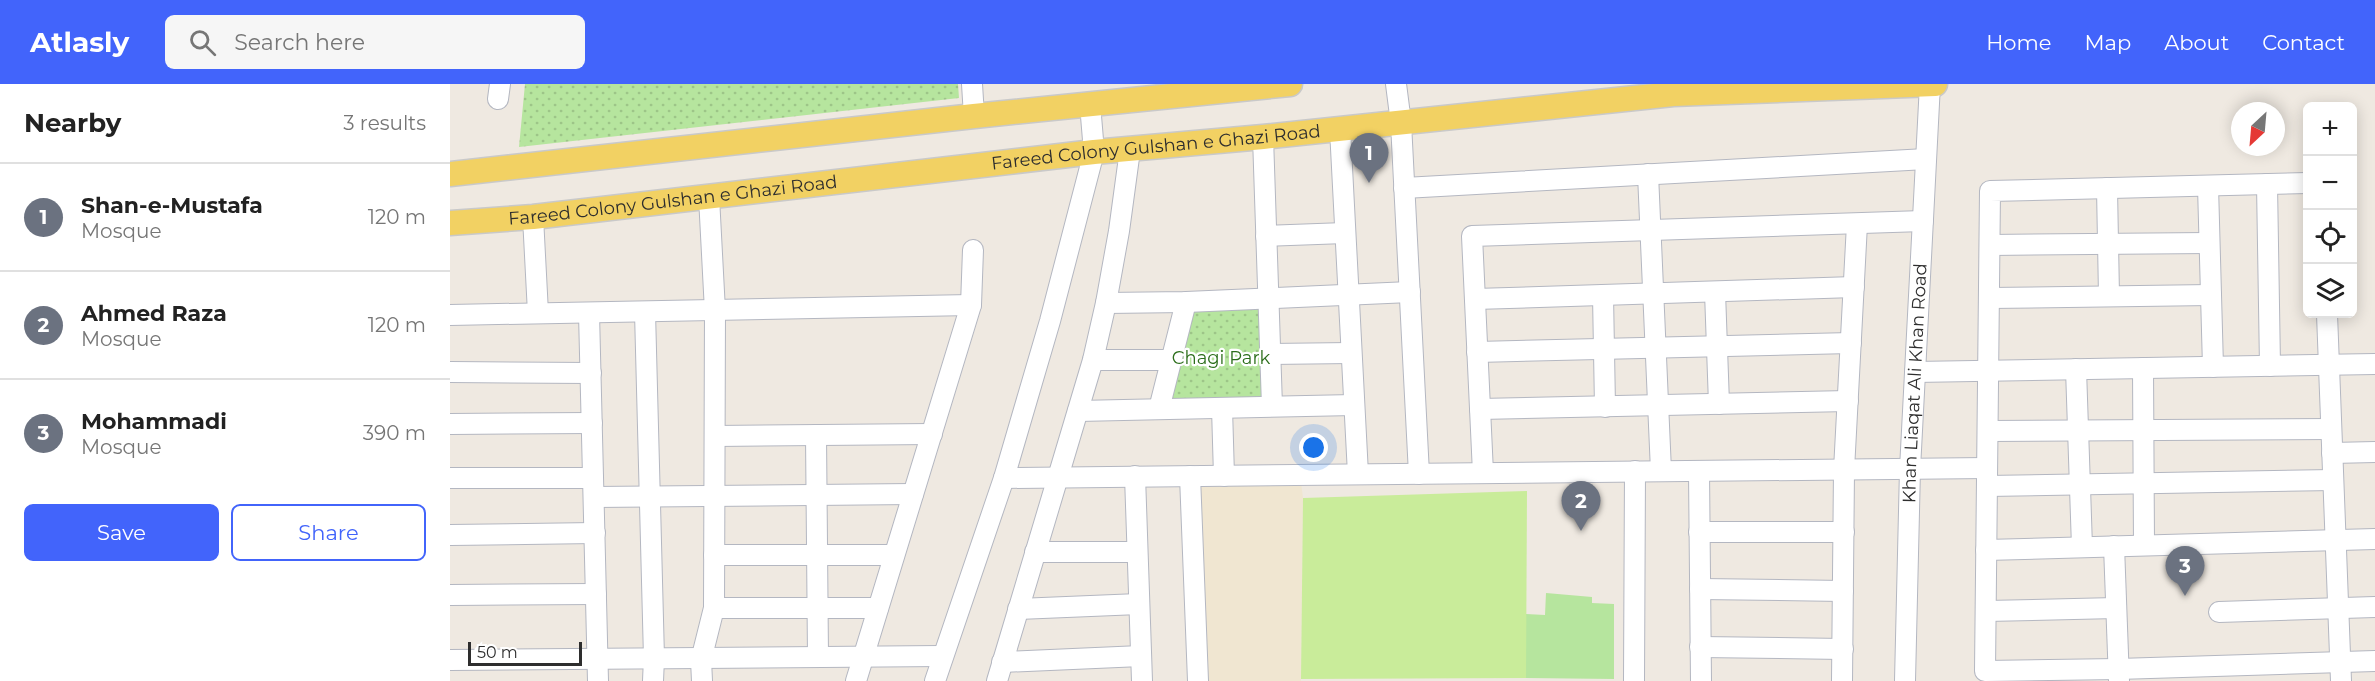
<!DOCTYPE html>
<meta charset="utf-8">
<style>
body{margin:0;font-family:Montserrat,sans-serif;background:#f6f6f6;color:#222}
.controls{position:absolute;right:18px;top:18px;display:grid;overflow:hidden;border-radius:9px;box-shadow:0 3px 15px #0003}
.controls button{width:54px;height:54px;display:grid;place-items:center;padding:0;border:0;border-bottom:2px solid #e0e0e0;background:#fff;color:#222;font:30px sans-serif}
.compass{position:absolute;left:1781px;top:18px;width:54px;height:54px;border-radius:50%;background:#fff;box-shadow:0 3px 15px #0003;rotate:206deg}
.scale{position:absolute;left:18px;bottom:15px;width:114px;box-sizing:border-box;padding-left:6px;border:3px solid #2e2e2e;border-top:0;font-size:16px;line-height:21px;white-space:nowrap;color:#2e2e2e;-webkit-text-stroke:4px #fff;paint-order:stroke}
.you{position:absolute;left:864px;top:364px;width:21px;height:21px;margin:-15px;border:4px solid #fff;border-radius:50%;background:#1a73e8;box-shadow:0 0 0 9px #1a73e833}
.badge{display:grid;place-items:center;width:39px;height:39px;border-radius:50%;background:#4264fb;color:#fff;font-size:20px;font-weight:700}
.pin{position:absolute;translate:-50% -50px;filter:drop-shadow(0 2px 3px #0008)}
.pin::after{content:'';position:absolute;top:32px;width:21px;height:18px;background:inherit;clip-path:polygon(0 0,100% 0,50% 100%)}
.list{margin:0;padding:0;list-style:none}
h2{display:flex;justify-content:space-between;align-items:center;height:78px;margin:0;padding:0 24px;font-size:26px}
h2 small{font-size:20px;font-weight:400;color:#767676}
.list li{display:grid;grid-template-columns:39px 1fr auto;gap:18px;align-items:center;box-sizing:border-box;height:108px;padding:0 24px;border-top:2px solid #e0e0e0}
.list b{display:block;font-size:22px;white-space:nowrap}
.list p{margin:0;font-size:20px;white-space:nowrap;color:#767676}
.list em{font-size:20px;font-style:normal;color:#767676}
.actions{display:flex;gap:12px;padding:18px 24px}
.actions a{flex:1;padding:14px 0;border:2px solid #4264fb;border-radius:9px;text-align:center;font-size:21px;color:#4264fb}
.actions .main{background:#4264fb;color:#fff}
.icon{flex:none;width:33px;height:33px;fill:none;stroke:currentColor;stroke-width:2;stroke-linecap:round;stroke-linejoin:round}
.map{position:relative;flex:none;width:1925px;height:597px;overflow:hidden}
header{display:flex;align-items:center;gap:36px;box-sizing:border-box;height:84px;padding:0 30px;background:#4264fb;color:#fff}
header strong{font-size:28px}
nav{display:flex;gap:33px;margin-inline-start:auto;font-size:21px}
.search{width:420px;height:54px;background:#f6f6f6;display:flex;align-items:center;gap:15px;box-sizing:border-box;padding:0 21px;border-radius:9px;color:#767676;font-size:22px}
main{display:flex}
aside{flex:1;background:#fff}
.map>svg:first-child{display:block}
.education{fill:#f0e6d1}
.grass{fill:#b6e59e}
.park{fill:url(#park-dots)}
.pitch{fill:#c9ec9a}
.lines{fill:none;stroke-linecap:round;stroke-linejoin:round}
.minor-casing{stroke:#b4b7c1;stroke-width:22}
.major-casing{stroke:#c9c9c9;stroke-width:27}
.minor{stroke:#fff;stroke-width:20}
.major{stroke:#f2d163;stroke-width:24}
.labels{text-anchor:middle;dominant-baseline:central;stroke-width:4.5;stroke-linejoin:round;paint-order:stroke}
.street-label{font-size:18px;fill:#2e2e2e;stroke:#fff}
.park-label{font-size:18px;fill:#2c6e1b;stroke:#fff}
</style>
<header>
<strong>Atlasly</strong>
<div class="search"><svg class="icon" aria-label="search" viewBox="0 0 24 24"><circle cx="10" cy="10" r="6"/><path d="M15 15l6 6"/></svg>Search here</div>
<nav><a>Home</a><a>Map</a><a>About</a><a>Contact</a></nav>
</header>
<main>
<aside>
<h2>Nearby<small>3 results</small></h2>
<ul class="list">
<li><span class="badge" style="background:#6b7280">1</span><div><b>Shan-e-Mustafa</b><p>Mosque</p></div><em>120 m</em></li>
<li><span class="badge" style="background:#6b7280">2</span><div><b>Ahmed Raza</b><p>Mosque</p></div><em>120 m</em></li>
<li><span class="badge" style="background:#6b7280">3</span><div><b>Mohammadi</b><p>Mosque</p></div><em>390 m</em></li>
</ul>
<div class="actions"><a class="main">Save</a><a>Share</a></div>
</aside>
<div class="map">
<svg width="1925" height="597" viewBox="0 0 1925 597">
<defs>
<pattern id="park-dots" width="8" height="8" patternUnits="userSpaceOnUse" patternTransform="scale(1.5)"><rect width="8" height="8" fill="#b6e59e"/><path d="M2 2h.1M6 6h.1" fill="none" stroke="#9dc588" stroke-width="1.8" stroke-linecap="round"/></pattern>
</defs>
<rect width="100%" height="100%" fill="#efe9e1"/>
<!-- education -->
<path class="education" d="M850,391l3,23 -2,183h-103l-8,-205z"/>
<!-- grass -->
<path class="grass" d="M1096,509l46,4v6l22,1v75l-88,-1v-64l19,1z"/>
<!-- park -->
<path class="park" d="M75,0h433l1,14 -440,49z
M818,214l4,108 -113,3 27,-107z"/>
<!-- pitch -->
<path class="pitch" d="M1077,407l-1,187 -225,1 2,-181z"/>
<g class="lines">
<!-- minor casing -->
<g class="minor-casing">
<g id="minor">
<path d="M522,0l2,32"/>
<path d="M946,0l5,39 18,351"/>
<path d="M48,15l2,-15"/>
<path d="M890,45l18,345"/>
<path d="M813,53l9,269"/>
<path d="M1198,90l13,297"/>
<path d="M1858,99l-318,8 -5,480 133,-2 257,-8"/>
<path d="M1817,100l3,182"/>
<path d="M1758,102l5,181"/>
<path d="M954,104l522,-29"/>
<path d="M1657,104l2,108"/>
<path d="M83,133l5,96"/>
<path d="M816,152l79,-3"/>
<path d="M1540,161l219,-2"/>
<path d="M1265,208l4,112"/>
<path d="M1153,211l2,112"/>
<path d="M1539,214l222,-3"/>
<path d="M1025,215l379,-12"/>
<path d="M656,219l80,-1 224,-10"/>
<path d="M195,228l9,346 -1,23"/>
<path d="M139,229l9,368"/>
<path d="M1877,230l14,367"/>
<path d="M0,231l521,-10"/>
<path d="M1027,268l374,-9"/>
<path d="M820,270l81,-1"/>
<path d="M643,276h78"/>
<path d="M1693,284l1,177"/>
<path d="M1626,285l6,178"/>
<path d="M0,288l141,1"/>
<path d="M1465,288l460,-8"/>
<path d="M772,324l2,68"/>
<path d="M709,325l27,-107"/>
<path d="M1030,325l368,-8"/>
<path d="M628,327l276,-6"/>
<path d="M0,340l142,-1"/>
<path d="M1538,347l343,-2"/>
<path d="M366,351l2,221"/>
<path d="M265,352l217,-2"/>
<path d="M1882,369l43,-1"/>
<path d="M1249,387l2,210"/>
<path d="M1033,389l-11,-237 451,-15"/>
<path d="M685,392l7,205"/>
<path d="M740,392l8,205"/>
<path d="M0,394h143"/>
<path d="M554,394l983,-10"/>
<path d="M1537,402l346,-6"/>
<path d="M144,413l319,-3"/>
<path d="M1249,448h145"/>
<path d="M0,451l145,-2"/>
<path d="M1664,462l5,135"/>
<path d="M1536,466l389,-11"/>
<path d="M585,468h102"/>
<path d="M264,471h180"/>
<path d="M1250,505l143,2"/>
<path d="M0,511l146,-1"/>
<path d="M264,524h164"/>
<path d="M568,525l121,-5"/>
<path d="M1536,527l130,-3"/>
<path d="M1769,528l156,-5"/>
<path d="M1250,563l143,2"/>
<path d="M0,576l492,-4"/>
<path d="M552,578l139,-6"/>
<path d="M252,597l-1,-21 13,-52 1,-297 -6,-114"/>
<path d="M406,597l115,-376 2,-55"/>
<path d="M485,597l69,-203 46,-157 44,-169 -4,-48"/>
<path d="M547,597l96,-321 13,-57 13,-72 11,-81"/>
<path d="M1184,597l1,-210"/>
<path d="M1392,597l2,-211 13,-246"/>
<path id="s1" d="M1455,597l5,-212 20,-385"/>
</g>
</g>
<!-- major casing -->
<g class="major-casing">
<g id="major">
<path d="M0,90l524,-58 316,-32"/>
<path id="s2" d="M0,139l83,-6 561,-65 169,-15 410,-43 262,-10"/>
</g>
</g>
<!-- minor -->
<use href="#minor" class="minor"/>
<!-- major -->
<use href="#major" class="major"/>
</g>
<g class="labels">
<!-- street labels -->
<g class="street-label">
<text stroke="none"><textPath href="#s2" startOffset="710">Fareed Colony Gulshan e Ghazi Road</textPath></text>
<text stroke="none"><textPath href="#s2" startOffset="224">Fareed Colony Gulshan e Ghazi Road</textPath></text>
<text stroke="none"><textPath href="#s1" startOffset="298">Khan Liaqat Ali Khan Road</textPath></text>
</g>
<!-- park labels -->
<g class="park-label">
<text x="771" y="274">Chagi Park</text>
</g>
</g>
</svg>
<div class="controls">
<button>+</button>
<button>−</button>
<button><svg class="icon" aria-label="locate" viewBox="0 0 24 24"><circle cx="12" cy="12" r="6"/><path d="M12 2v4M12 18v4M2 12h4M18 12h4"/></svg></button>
<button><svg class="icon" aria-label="layers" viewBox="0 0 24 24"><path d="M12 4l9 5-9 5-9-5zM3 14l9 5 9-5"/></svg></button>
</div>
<svg class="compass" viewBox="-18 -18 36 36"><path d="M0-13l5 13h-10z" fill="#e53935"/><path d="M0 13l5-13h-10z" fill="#767676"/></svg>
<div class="scale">50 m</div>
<div class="you"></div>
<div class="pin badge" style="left:919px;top:99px;background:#6b7280">1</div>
<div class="pin badge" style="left:1131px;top:447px;background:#6b7280">2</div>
<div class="pin badge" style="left:1735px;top:512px;background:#6b7280">3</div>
</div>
</main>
